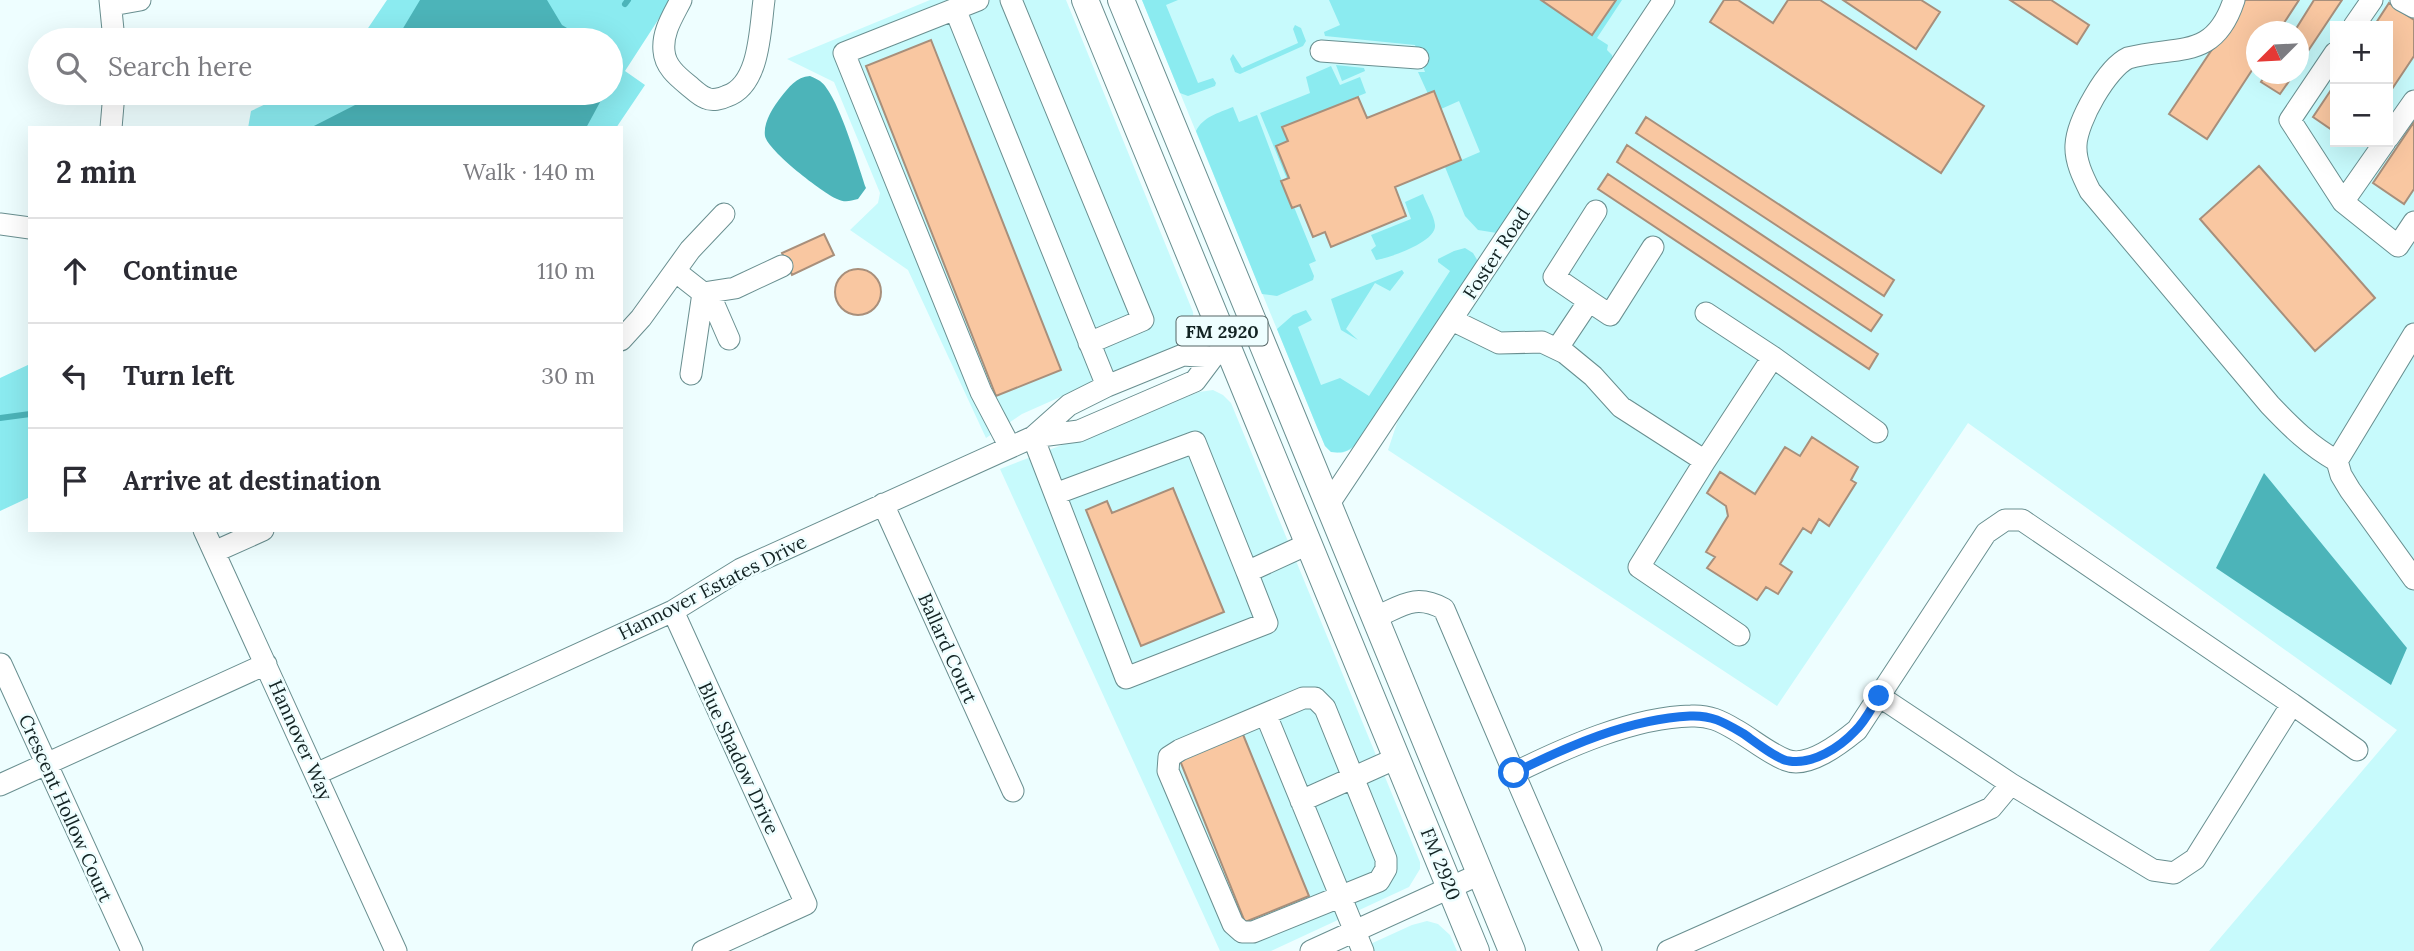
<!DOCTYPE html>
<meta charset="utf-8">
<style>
body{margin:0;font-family:Lora,serif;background:#f2f2f3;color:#2b2b33}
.controls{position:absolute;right:21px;top:21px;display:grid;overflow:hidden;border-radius:0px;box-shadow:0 7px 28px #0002}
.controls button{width:63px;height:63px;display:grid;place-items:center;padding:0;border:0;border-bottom:2px solid #e1e1e2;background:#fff;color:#2b2b33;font:35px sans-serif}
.compass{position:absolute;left:2246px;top:21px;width:63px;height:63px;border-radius:50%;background:#fff;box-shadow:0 7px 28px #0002;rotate:246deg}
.stop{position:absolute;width:21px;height:21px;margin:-16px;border:5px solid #1a73e8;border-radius:50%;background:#fff}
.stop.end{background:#1a73e8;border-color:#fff;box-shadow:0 2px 7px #0008}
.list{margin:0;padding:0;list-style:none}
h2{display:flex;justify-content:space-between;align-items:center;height:91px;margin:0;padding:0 28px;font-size:30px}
h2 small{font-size:23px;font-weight:400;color:#7c7c81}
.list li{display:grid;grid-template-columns:46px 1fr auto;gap:21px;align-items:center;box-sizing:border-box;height:105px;padding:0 28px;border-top:2px solid #e1e1e2}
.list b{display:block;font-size:26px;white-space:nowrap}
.list em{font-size:23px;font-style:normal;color:#7c7c81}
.icon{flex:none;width:38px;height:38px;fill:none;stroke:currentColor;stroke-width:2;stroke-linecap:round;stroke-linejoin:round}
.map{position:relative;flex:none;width:2414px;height:951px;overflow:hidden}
.search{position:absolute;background:#fff;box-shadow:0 7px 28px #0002;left:28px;top:28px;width:595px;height:77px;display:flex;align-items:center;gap:18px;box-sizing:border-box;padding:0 24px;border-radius:38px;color:#7c7c81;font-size:26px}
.panel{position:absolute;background:#fff;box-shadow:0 7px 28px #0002;left:28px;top:126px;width:595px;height:406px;border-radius:0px}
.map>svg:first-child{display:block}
.built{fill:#c7fafc;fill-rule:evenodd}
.green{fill:#8bebf0}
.water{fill:#4cb4b9}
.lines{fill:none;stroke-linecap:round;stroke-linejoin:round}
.stream{stroke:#4cb4b9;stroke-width:6}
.building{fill:#f9c7a1;stroke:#a88f7b;stroke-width:2}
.minor-casing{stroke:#698f90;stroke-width:23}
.major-casing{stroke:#698f90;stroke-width:28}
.minor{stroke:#fff;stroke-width:21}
.major{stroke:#fff;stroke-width:26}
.route{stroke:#1a73e8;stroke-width:9}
.labels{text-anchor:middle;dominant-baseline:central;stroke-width:5;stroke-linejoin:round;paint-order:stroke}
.shield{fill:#eefeff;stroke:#556565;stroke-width:2}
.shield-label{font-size:18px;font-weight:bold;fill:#132323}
.street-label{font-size:19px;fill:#132323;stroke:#eefeff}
</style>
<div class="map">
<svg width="2414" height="951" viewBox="0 0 2414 951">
<rect width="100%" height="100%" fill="#eefeff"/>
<!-- built -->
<path class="built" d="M930,0h136l127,312 1,14 -12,17 -160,71 -36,24 -78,-168 -58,-40 28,-27 2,-10 -46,-111 -47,-23z
M1142,0h511l-301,449 -10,4 -11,-1 -6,-6 -8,-19z
M1676,0h738v951h-205l188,-221 -429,-307 -191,283 -389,-256 10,-30zM2335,26h53v116h-53zM2256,32h42v42h-42z
M1213,390l10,5 8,8 189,459v7l-11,18 -138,64h-51l-220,-482 199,-77z
M1427,921l11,3 12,11 7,16h-102l57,-26z"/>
<!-- green -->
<path class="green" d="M387,0h284l-46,71 20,14 -29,43h-368l3,-17 38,-18h322v-53h-251z
M1142,0h36l-12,5 32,78 15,-5 3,5 -1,3 -27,10 -8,-3z
M1329,0h212l51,35 24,-35h6l-25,38 11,7 -1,5 5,5 1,5 -116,173 -19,-3 -13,-14 -20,-49 35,-15 -21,-51 -18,8 -7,-18 -6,3 -10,-22h7l-10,-27 -90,-9 -1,-4 16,-7z
M1295,25l6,3 5,13 -3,5 -63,28 -5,-2 -5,-13 3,-5 9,14 56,-25 -5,-14z
M1336,65l28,3 1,3 -23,10z
M1331,66l9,19 20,-8 6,16 -83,34 5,14 -12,5 13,32 -2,1 -27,-66 50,-20 -4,-16z
M1233,107l6,15 18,-7 35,93 2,-1 22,54 -7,3 5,12 -1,4 -36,16 -15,-2 -66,-163c7,-14 22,-18 37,-24z
M1423,194c3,9 11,21 12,31 2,17 -46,33 -59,35l-5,-10 5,-4 -5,-11 40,-16 -6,-17z
M1465,248l8,5 6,10 -118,176c-10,11 -16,15 -30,13l-6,-6 -8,-19 -40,-98 16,-14 13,-5 6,10 -14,7 23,58 19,-7 29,18 81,-125 -12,-9v-3l16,-8z
M1402,270l2,3 -14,18 -15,-8 -29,46 12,11 -17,-10 -10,-31z
M30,364v133l-30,14v-133z"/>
<!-- water -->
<path class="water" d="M420,0h127l15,25 25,15h-191z
M810,76c4,2 7,3 10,5 18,13 38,84 46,107l-8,11c-8,2 -13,4 -21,0 -14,-6 -69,-48 -72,-63 -2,-13 8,-29 16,-39 8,-10 15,-20 29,-21z
M364,93h241l-19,35h-276l47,-24z
M2264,473l143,175 -16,37 -175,-117z"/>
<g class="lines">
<!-- stream -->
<path class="stream" d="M625,4l3,-4
M0,418l30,-4"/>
</g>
<!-- building -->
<path class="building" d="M1541,0h75l-24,35z
M1724,0h14l35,23 15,-23h32l164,106 -43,67 -231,-151z
M1843,0h78l19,12 -24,37z
M2010,0h41l38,25 -12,19z
M2245,0h54l-21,32h-22v32l-49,75 -38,-25z
M2314,0h28l-44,66v-34h-4z
M2389,3l25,17v36l-26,39v-69h-14z
M931,40l130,330 -65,26 -130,-330z
M2266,74h28l-14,20 -19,-12z
M2335,84v48l-22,-15z
M1434,91l27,69 -66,27 11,29 -75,31 -6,-15 -12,5 -13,-32 -8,3 -11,-27 8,-3 -13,-32 12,-5 -6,-14 76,-30 9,21z
M1646,117l248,163 -10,16 -248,-163z
M2414,122v67l-10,15 -31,-21z
M1627,145l255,170 -11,16 -254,-169z
M2259,166l116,132 -60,53 -115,-132z
M1608,174l270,180 -9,15 -271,-180z
M824,234l10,21 -42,20 -10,-22z
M835 292a23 23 0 1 1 46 0a23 23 0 1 1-46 0Z
M1812,437l46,30 -7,13 5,3 -27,43 -10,-7 -8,14 -8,-5 -23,36 12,8 -14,22 -12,-7 -9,13 -50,-32 8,-11 -9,-5 22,-36 -2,-10 -19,-13 13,-21 35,22 30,-47 15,9z
M1173,488l51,124 -83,34 -55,-136 21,-9 5,12z
M1242,732l67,164 -64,26 -66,-164z"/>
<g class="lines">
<!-- minor casing -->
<g class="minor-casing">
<path id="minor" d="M110,0l4,40
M681,0c-8,16 -19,32 -17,51 1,15 13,25 24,34 5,4 12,11 18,13 6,3 15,1 21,-2 33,-11 33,-67 37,-96
M978,0l-134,53 137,339 29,55
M1011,0l132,320 -54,23
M2234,0c-20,61 -56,45 -106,58 -21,10 -51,63 -52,87 -1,16 7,32 14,46l180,214c21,22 40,41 67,56
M2401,0l13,7
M112,5l28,-5
M955,9l152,377
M2354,26l18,-26
M1321,51l97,7
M2335,53l-45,67 53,82 55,44 16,-24
M111,128l3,-35
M2388,138l26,-37
M2343,202l42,-60
M0,224l30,4
M675,271l37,29 17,39
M1589,301l21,14 43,-68
M1706,313l67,44
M1452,320l47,23 43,-1 23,11 28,23 28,31 84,54 -66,106 100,68
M2414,334l-77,127 4,14 9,15 64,89
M621,340l20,-22 49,-68 34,-36
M1557,349l32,-48 -35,-24 42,-66
M691,374l12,-81 32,-5 47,-22
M1033,437l93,241 141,-55 -20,-51 61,-28
M1033,437l46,-6 116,-50 18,-24 10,-6
M1705,461l68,-104 104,75
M1055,494l140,-52 52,130
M883,504l130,287
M1328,505l336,-505
M204,530l192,421
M214,552l49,-22
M673,611l133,293 -103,47
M1374,618c28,-12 41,-25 70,-9l70,164c51,-25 119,-56 177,-57 18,-1 30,5 45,14 16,9 32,23 50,30 22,9 55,-17 71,-30l129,-197 19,-13h17l270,184 -97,155 -21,14 -21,-3 -142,-86 -20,24 -323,143
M1,664l131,287
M1879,696l132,88
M1303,698h12l10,10 61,151v10l-7,12 -126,51h-11l-9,-8 -65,-153 1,-14 11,-7z
M2292,704l65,46
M1266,715l97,236
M1514,773l77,178
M316,774l357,-163 68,-42 292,-132 36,-32 38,-19 76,-31 30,2
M0,785l266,-121
M1301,801l96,-43
M1311,951l169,-77"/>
</g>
<!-- major casing -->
<g class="major-casing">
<path id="major" d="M1085,0l391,951
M1121,0l391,951"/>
</g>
<!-- minor -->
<use href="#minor" class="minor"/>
<!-- major -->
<use href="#major" class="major"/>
</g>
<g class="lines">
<!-- route -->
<path class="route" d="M1514,773c54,-27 115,-54 176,-57 23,-1 35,7 54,18 10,7 34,26 45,27 24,4 51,-14 66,-30 10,-9 17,-24 24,-35"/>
</g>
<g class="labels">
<!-- shield labels -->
<rect class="shield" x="1176.5" y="316.5" width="91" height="29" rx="5"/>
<g class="shield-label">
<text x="1222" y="331">FM 2920</text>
</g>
<!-- street labels -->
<g class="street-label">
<text transform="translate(1496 253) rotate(-57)">Foster Road</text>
<text transform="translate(712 587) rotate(-27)">Hannover Estates Drive</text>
<text transform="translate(948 648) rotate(66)">Ballard Court</text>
<text transform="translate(301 740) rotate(66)">Hannover Way</text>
<text transform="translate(739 758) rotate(65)">Blue Shadow Drive</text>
<text transform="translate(66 808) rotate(66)">Crescent Hollow Court</text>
<text transform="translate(1441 864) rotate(68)">FM 2920</text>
</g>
</g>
</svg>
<div class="controls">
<button>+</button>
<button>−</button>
</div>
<svg class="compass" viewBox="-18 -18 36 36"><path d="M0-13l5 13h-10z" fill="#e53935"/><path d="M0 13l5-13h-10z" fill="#7c7c81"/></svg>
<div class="stop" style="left:1514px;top:773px"></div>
<div class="stop end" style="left:1879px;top:696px"></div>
<div class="search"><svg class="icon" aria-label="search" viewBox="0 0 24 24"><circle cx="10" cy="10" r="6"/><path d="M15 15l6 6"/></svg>Search here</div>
<section class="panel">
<h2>2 min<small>Walk · 140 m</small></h2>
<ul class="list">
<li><svg class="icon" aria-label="ahead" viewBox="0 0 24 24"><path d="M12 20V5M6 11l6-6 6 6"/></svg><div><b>Continue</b></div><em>110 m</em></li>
<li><svg class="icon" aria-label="left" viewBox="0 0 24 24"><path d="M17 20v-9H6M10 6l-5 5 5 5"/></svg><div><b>Turn left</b></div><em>30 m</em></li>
<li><svg class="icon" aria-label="arrive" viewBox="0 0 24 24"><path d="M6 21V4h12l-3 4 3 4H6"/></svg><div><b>Arrive at destination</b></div></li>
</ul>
</section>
</div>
